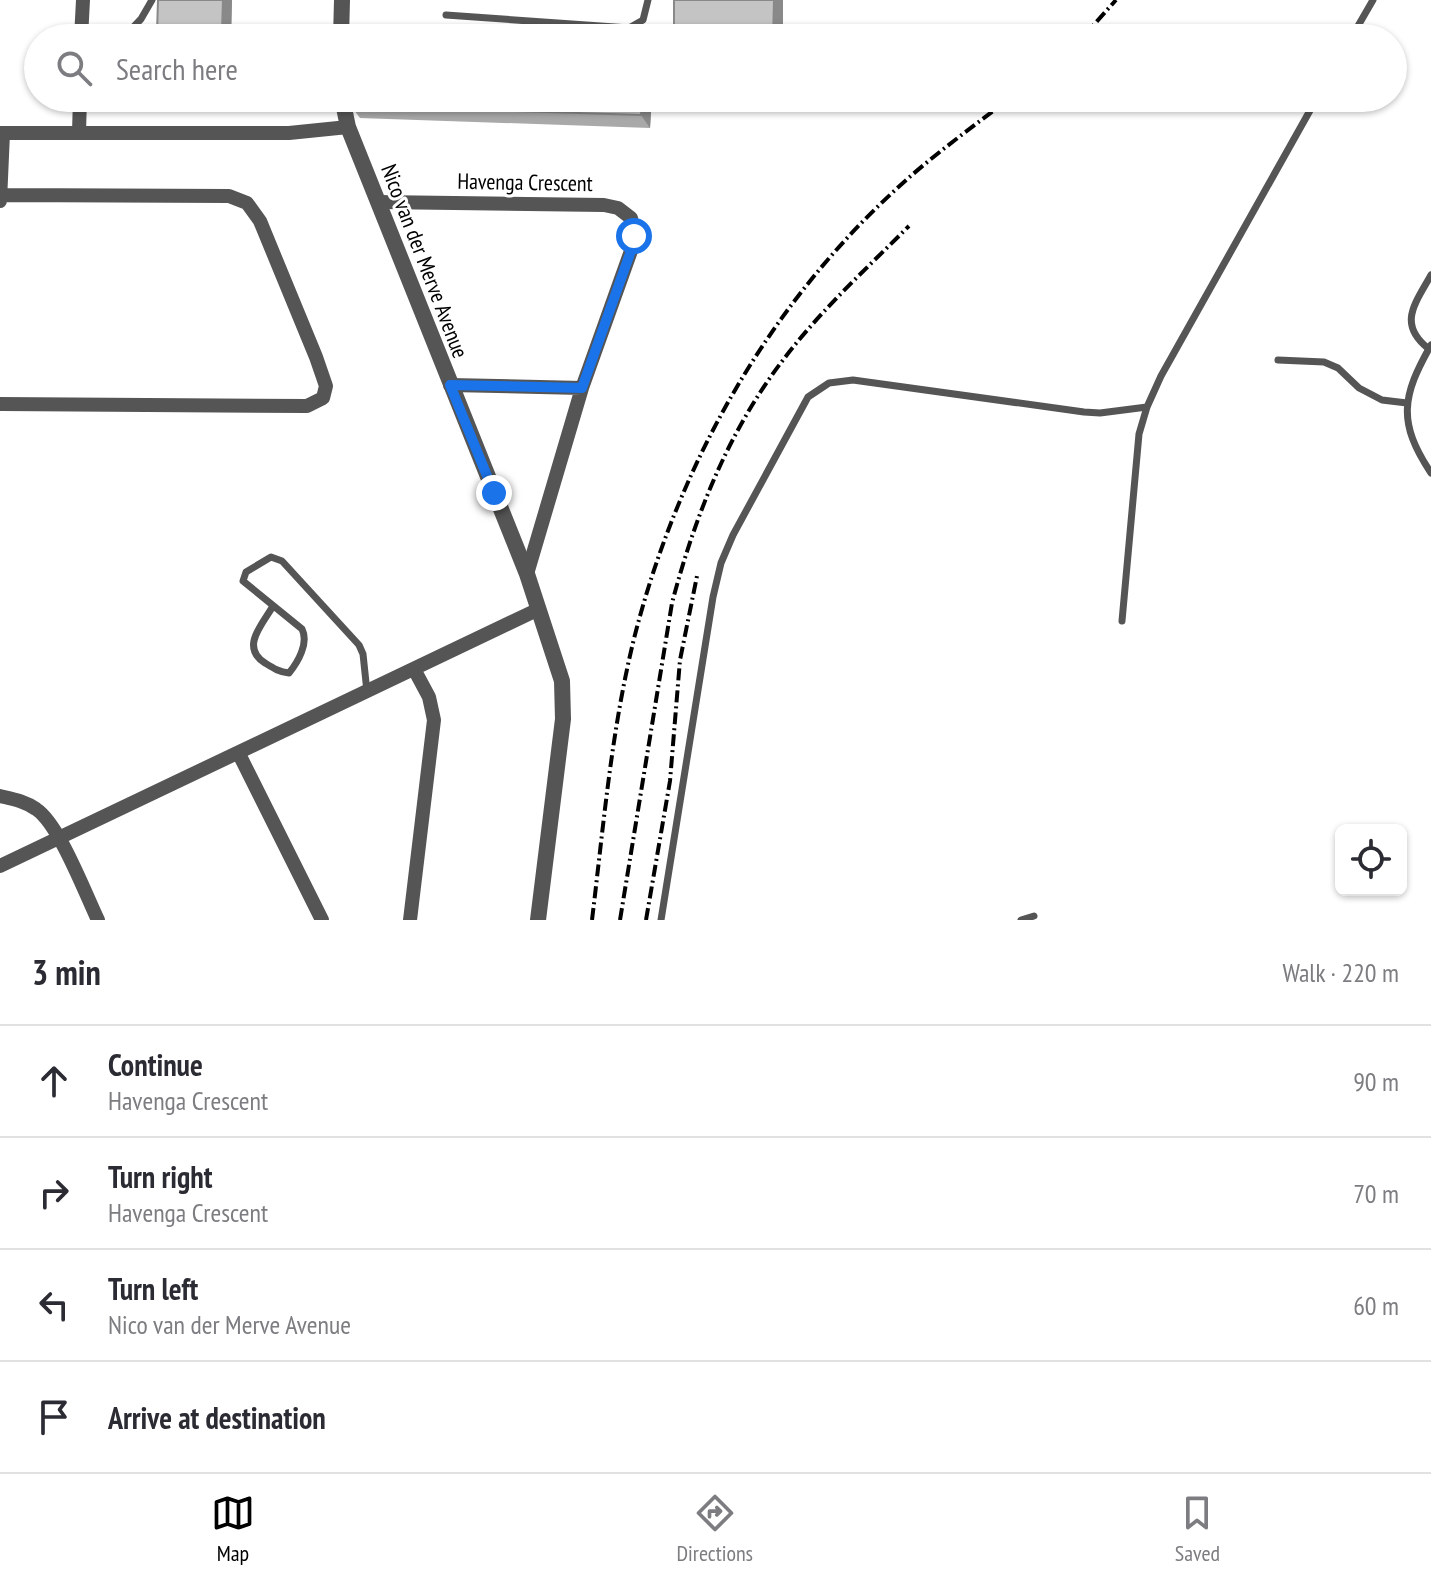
<!DOCTYPE html>
<meta charset="utf-8">
<style>
body{margin:0;font-family:"PT Sans Narrow",sans-serif;background:#f2f2f3;color:#2b2b33}
.controls{position:absolute;right:24px;bottom:24px;display:grid;overflow:hidden;border-radius:12px;box-shadow:0 2px 6px #0004}
.controls button{width:72px;height:72px;display:grid;place-items:center;padding:0;border:0;border-bottom:2px solid #e1e1e2;background:#fff;color:#2b2b33;font:40px sans-serif}
.stop{position:absolute;width:24px;height:24px;margin:-18px;border:6px solid #1a73e8;border-radius:50%;background:#fff}
.stop.end{background:#1a73e8;border-color:#fff;box-shadow:0 2px 8px #0008}
.list{margin:0;padding:0;list-style:none}
h2{display:flex;justify-content:space-between;align-items:center;height:104px;margin:0;padding:0 32px;font-size:34px}
h2 small{font-size:26px;font-weight:400;color:#7c7c81}
.list li{display:grid;grid-template-columns:52px 1fr auto;gap:24px;align-items:center;box-sizing:border-box;height:112px;padding:0 32px;border-top:2px solid #e1e1e2}
.list b{display:block;font-size:30px;white-space:nowrap}
.list p{margin:0;font-size:26px;white-space:nowrap;color:#7c7c81}
.list em{font-size:26px;font-style:normal;color:#7c7c81}
.icon{flex:none;width:44px;height:44px;fill:none;stroke:currentColor;stroke-width:2;stroke-linecap:round;stroke-linejoin:round}
.map{position:relative;flex:none;width:1431px;height:920px;overflow:hidden}
.search{position:absolute;background:#fff;box-shadow:0 2px 6px #0004;left:24px;right:24px;top:24px;height:88px;display:flex;align-items:center;gap:20px;box-sizing:border-box;padding:0 28px;border-radius:44px;color:#7c7c81;font-size:30px}
.sheet{height:552px;background:#fff}
nav{display:flex;justify-content:space-around;align-items:center;box-sizing:border-box;height:112px;border-top:2px solid #e1e1e2;background:#fff;font-size:22px;color:#7c7c81}
nav a{display:grid;justify-items:center;gap:4px}
nav .on{color:#000}
.map>svg:first-child{display:block}
.lines{fill:none;stroke-linecap:round;stroke-linejoin:round}
.service{stroke:#555;stroke-width:7}
.minor{stroke:#555;stroke-width:14}
.tertiary{stroke:#555;stroke-width:16}
.rail{stroke:#000;stroke-width:4;stroke-dasharray:12 4 2 4;stroke-linecap:butt}
.wall{fill:#a9a9a9}
.shaded-wall{fill:#898989}
.building{fill:#c4c4c4;stroke:#898989;stroke-width:2}
.route{stroke:#1a73e8;stroke-width:10}
.labels{text-anchor:middle;dominant-baseline:central;stroke-width:6;stroke-linejoin:round;paint-order:stroke}
.street-label{font-size:22px;fill:#000;stroke:#fff}
</style>
<div class="map">
<svg width="1431" height="920" viewBox="0 0 1431 920">
<rect width="100%" height="100%" fill="#fff"/>
<g class="lines">
<!-- service -->
<path class="service" d="M446,15l183,13 14,-8 5,-20
M123,38l18,-19 11,-19
M1351,38l22,-38
M1431,345c-29,51 -34,77 0,128
M1429,349c-32,-25 -14,-45 2,-74
M1278,360l46,2 14,6 21,20 23,12 25,3
M273,606c-11,19 -33,41 -8,57 8,5 14,9 24,10 9,-11 20,-30 13,-44l-59,-48 3,-9 25,-15 11,4 77,84 4,9 4,38
M1122,621l17,-187 8,-27 14,-31 156,-278
M661,920l52,-323 8,-34 12,-28 75,-138 21,-14 24,-3 231,32 16,1 47,-6
M1021,920l13,-4"/>
<!-- minor -->
<path class="minor" d="M81,38l2,-38
M79,132l1,-34
M0,133h289l59,-6
M0,201l3,-68
M379,202l225,3 14,3 13,10 3,18 -2,12 -50,140 -132,-3
M0,404l307,2 16,-8 3,-12 -10,-29 -56,-136 -13,-18 -18,-7 -229,-1
M527,574l55,-186
M239,754l83,166
M0,796c13,3 25,5 36,13 23,15 49,84 62,111
M0,866l539,-257
M410,920l24,-200 -5,-23 -15,-28"/>
<!-- tertiary -->
<path class="tertiary" d="M341,38l1,-38
M342,98l6,29 179,447 35,107 1,38 -25,201"/>
<!-- rail -->
<path class="rail" d="M1082,38l34,-38
M592,920c12,-98 20,-198 45,-293 44,-165 130,-318 255,-434 37,-35 78,-64 118,-95
M620,920l52,-317c23,-87 56,-171 111,-243 37,-49 83,-91 126,-134
M646,920l24,-139 10,-121 17,-84"/>
</g>
<!-- wall -->
<path class="wall" d="M232,0l-1,38h-70l-4,-5z
M351,98h301l-2,30 -290,-10 -9,-12z"/>
<!-- shaded-wall -->
<path class="shaded-wall" d="M223,0h9l-1,38h-4l-5,-8z
M774,0h9v38h-10z
M642,98h10l-2,30 -9,-13z"/>
<!-- building -->
<path class="building" d="M158,0h65l-1,30 -65,3z
M674,0h100l-1,38h-99z
M351,98h291l-1,17 -290,-9z"/>
<g class="lines">
<!-- route -->
<path class="route" d="M494,493l-44,-108 132,3 50,-140 2,-12"/>
</g>
<g class="labels">
<!-- street labels -->
<g class="street-label">
<text transform="translate(525 182) rotate(1)">Havenga Crescent</text>
<text transform="translate(425 261) rotate(69)">Nico van der Merve Avenue</text>
</g>
</g>
</svg>
<div class="controls">
<button><svg class="icon" aria-label="locate" viewBox="0 0 24 24"><circle cx="12" cy="12" r="6"/><path d="M12 2v4M12 18v4M2 12h4M18 12h4"/></svg></button>
</div>
<div class="stop" style="left:634px;top:236px"></div>
<div class="stop end" style="left:494px;top:493px"></div>
<div class="search"><svg class="icon" aria-label="search" viewBox="0 0 24 24"><circle cx="10" cy="10" r="6"/><path d="M15 15l6 6"/></svg>Search here</div>
</div>
<section class="sheet">
<h2>3 min<small>Walk · 220 m</small></h2>
<ul class="list">
<li><svg class="icon" aria-label="ahead" viewBox="0 0 24 24"><path d="M12 20V5M6 11l6-6 6 6"/></svg><div><b>Continue</b><p>Havenga Crescent</p></div><em>90 m</em></li>
<li><svg class="icon" aria-label="right" viewBox="0 0 24 24"><path d="M7 20v-9h11M14 6l5 5-5 5"/></svg><div><b>Turn right</b><p>Havenga Crescent</p></div><em>70 m</em></li>
<li><svg class="icon" aria-label="left" viewBox="0 0 24 24"><path d="M17 20v-9H6M10 6l-5 5 5 5"/></svg><div><b>Turn left</b><p>Nico van der Merve Avenue</p></div><em>60 m</em></li>
<li><svg class="icon" aria-label="arrive" viewBox="0 0 24 24"><path d="M6 21V4h12l-3 4 3 4H6"/></svg><div><b>Arrive at destination</b></div></li>
</ul>
</section>
<nav>
<a class="on"><svg class="icon" aria-label="map" viewBox="0 0 24 24"><path d="M3 6l6-2 6 2 6-2v14l-6 2-6-2-6 2zM9 4v14M15 6v14"/></svg>Map</a>
<a><svg class="icon" aria-label="directions" viewBox="0 0 24 24"><path d="M12 3l9 9-9 9-9-9zM9 14v-3h6M13 9l2 2-2 2"/></svg>Directions</a>
<a><svg class="icon" aria-label="saved" viewBox="0 0 24 24"><path d="M7 4h10v16l-5-4-5 4z"/></svg>Saved</a>
</nav>
